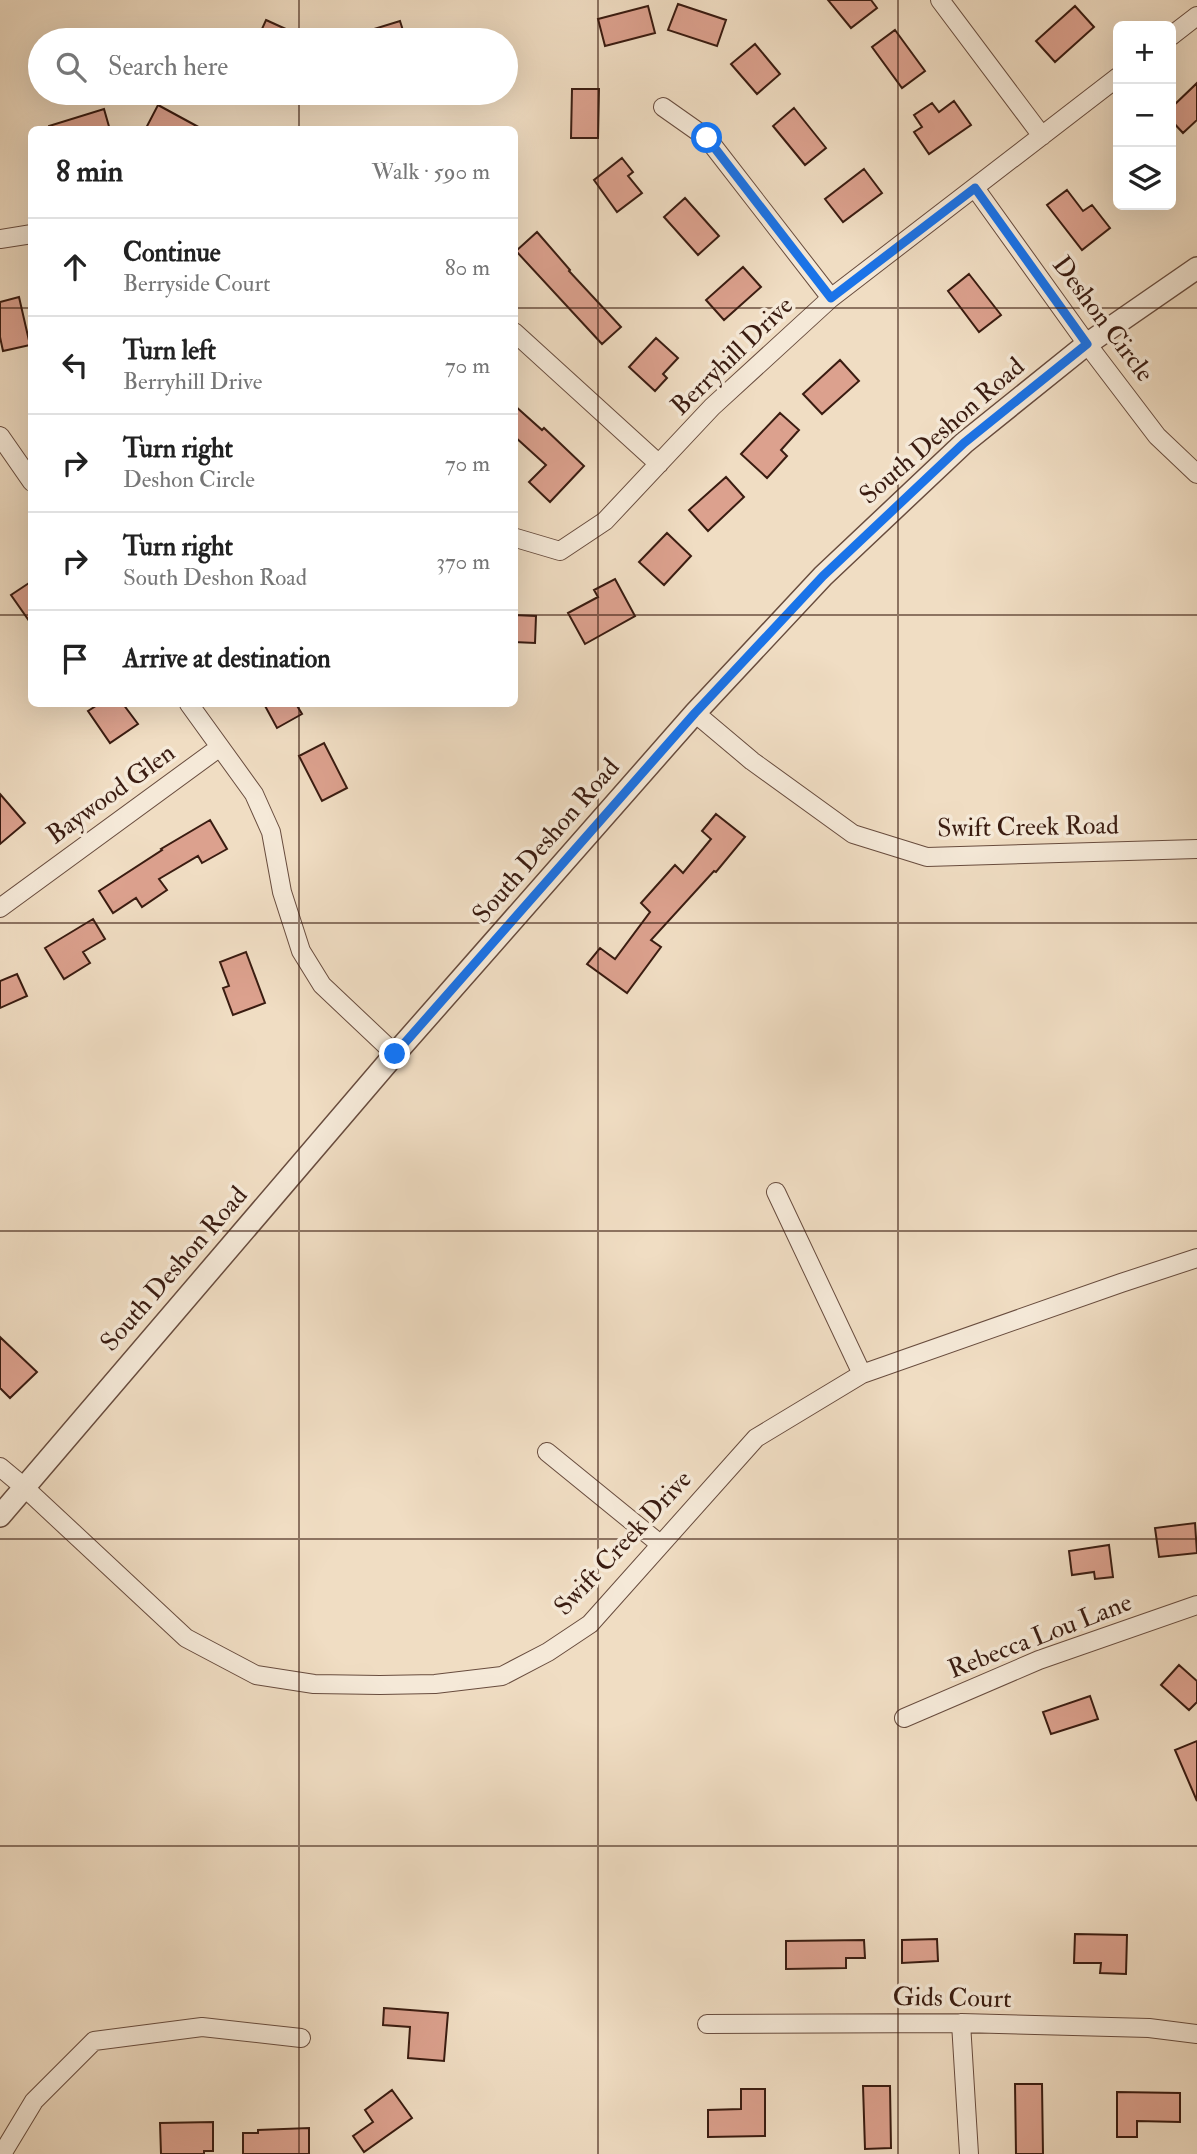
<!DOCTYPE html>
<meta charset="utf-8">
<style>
body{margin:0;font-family:"IM FELL Double Pica",serif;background:#f2f2f2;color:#222}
.controls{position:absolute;right:21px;top:21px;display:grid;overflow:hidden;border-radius:10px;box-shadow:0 7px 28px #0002}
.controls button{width:63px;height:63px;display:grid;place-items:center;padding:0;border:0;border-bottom:2px solid #e0e0e0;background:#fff;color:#222;font:35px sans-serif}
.stop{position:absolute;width:21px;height:21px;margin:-16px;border:5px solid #1a73e8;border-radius:50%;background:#fff}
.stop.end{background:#1a73e8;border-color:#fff;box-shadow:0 2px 7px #0008}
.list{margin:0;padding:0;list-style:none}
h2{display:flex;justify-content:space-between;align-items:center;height:91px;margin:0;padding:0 28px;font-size:30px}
h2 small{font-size:23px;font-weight:400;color:#767676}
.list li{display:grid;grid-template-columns:46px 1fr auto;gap:21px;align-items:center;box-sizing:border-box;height:98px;padding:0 28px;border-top:2px solid #e0e0e0}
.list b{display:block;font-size:26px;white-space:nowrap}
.list p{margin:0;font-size:23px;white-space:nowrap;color:#767676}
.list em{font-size:23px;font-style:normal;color:#767676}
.icon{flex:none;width:38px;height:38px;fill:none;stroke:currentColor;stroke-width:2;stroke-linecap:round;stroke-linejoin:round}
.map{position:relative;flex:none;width:1197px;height:2154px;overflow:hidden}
.search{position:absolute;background:#fff;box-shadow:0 7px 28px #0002;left:28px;top:28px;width:490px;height:77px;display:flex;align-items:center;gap:18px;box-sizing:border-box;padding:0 24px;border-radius:38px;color:#767676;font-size:26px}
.panel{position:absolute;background:#fff;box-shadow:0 7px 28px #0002;left:28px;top:126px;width:490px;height:581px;border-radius:10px}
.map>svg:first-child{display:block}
.building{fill:#dca18e;stroke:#3a1c11;stroke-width:2}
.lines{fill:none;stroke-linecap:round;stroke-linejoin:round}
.minor-casing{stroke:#684c3e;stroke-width:20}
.tertiary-casing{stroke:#684c3e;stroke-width:24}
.minor{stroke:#f5e9d8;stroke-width:18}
.tertiary{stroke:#f5e9d8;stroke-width:21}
.route{stroke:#1a73e8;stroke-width:9}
.grid{fill:none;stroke:#3a1c11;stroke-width:2;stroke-opacity:0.55}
.labels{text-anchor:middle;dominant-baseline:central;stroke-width:7;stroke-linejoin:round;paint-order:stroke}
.street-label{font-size:26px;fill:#3a1c11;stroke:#f5e9d8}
</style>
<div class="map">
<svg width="1197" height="2154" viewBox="0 0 1197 2154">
<rect width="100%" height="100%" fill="#f0ddc3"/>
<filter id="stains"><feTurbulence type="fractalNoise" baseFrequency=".00286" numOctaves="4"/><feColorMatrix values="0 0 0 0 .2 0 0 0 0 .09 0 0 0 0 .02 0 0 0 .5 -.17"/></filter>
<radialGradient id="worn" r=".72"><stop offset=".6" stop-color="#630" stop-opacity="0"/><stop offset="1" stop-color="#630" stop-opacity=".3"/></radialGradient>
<!-- building -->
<path class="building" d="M828,0h43l6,8 -26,20z
M678,4l48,16 -9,26 -49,-16z
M648,6l7,27 -50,13 -7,-27z
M1075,6l19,21 -39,35 -19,-21z
M266,20l44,20h-53z
M400,21l6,19h-58v-3z
M895,30l30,41 -23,17 -30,-41z
M755,44l25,30 -23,20 -26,-30z
M1197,83v37l-14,13 -12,-13v-12z
M572,89h27l-1,49h-27z
M954,101l17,24 -42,29 -15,-22 8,-5 -8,-12 18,-12 7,9z
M158,105l46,25h-59z
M794,108l32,40 -21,17 -32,-39z
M104,109l6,21h-61v-4z
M622,158l11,14 -5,4 14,17 -25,19 -23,-32z
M864,169l18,24 -39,29 -18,-23z
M1067,190l16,21 9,-6 18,23 -28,22 -35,-45z
M685,198l34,38 -21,19 -34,-38z
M537,232l33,38 -1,1 52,56 -19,17 -86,-93z
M743,267l18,20 -37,33 -18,-20z
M969,274l32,41 -22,17 -31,-41z
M19,297l11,48 -27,6 -3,-14v-35z
M656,338l22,20 -15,16 4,4 -12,13 -26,-24z
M840,360l19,21 -37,33 -19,-20z
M514,405l28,25 2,-2 40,38 -34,36 -21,-20 17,-17 -32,-29z
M780,413l19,17 -18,20 6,6 -20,22 -26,-24z
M726,477l18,20 -36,34 -19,-21z
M667,533l24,23 -27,29 -25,-23z
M615,579l20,37 -50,28 -17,-31 30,-16 -4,-7z
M32,581v44l-21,-30z
M514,615l22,1 -1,27 -21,-1z
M99,704h24l15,20 -28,19 -22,-32z
M264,704h32l6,10 -25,14z
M324,743l23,45 -25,13 -23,-45z
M0,794l25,29 -25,21z
M716,814l29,23 -29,35 -2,-1 -63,69 10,7 -34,46 -40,-29 13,-16 15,11 35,-47 -9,-9 34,-38 8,8 28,-34 -9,-8z
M210,820l17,29 -25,14 -4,-7 -39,23 8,11 -25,17 -6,-9 -23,15 -14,-22 63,-41 -1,-1z
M93,919l12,20 -22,13 7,11 -26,16 -19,-31z
M246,952l19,51 -32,12 -10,-27 6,-2 -9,-24z
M17,974l10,22 -27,12v-27z
M0,1337l37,35 -27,26 -10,-10z
M1195,1523l2,30 -38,4 -4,-29z
M1109,1545l4,32 -18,2 -1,-7 -22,3 -3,-24z
M1179,1665l18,16v21l-8,8 -28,-25z
M1090,1696l8,23 -47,15 -8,-22z
M1197,1741v60l-22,-51z
M1075,1934l52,1 -1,39 -26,-1 1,-10h-27z
M937,1939l1,22 -36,2v-23z
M864,1940l1,18h-19v10l-60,1v-28z
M384,2008l64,5 -4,48 -36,-3 2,-31 -27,-2z
M1015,2084h27l1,70h-27z
M863,2086h27l1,62 -26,1z
M741,2089h24v47l-57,1v-27l33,-1z
M392,2090l20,28 -48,34 -11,-16 20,-14 -8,-12z
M1117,2092l63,1v29l-43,-1v16h-20z
M213,2122v29h-9v3h-43l-1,-31z
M309,2128v26h-66v-21h15v-3z"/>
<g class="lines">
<!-- minor casing -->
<g class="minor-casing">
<path id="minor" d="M940,0l102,136
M1171,36l26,-20
M663,107l44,31 124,160
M975,188l112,156 70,92 40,38
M0,239l32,-5
M514,332l145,132
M0,436l32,46
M516,538l44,13 45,-30 107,-114 119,-109 287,-221
M189,704l65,90 17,38 11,60 19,59 21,34 73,69
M695,713l57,48 101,73 74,23 270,-8
M0,908l220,-161
M776,1192l86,182
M547,1452l113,92
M0,1467l24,20 162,151 70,37 58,9 66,1 55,-1 67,-8 46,-24 42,-28 166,-186 106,-64 259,-91 76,-25
M904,1718l135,-58 158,-55
M961,2023l8,131
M707,2024l254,-1 188,5 48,6
M2,2154l32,-53 60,-60 108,-14 99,11"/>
</g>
<!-- tertiary casing -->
<g class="tertiary-casing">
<path id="tertiary" d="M0,1516l395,-462 300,-341 128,-137 141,-133 123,-99 110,-76"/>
</g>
<!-- minor -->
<use href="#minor" class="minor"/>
<!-- tertiary -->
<use href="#tertiary" class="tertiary"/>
</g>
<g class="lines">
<!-- route -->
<path class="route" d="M395,1054l300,-341 128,-137 141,-133 123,-99 -112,-156 -144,110 -124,-160"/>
</g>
<!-- grid -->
<path class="grid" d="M299,0v40M598,0v2154M898,0v2154M299,93v37M0,308h32M514,308h683M0,615h32M514,615h683M299,704v1450M0,923h1197M0,1231h1197M0,1539h1197M0,1846h1197"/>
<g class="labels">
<!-- street labels -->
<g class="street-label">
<text transform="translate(1103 319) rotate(53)">Deshon Circle</text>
<text transform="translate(732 356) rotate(-44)">Berryhill Drive</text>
<text transform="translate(942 431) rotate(-41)">South Deshon Road</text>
<text transform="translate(111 794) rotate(-36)">Baywood Glen</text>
<text transform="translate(1028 827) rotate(-1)">Swift Creek Road</text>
<text transform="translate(546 841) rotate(-49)">South Deshon Road</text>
<text transform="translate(174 1269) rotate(-49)">South Deshon Road</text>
<text transform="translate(623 1543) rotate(-47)">Swift Creek Drive</text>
<text transform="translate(1040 1636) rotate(-21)">Rebecca Lou Lane</text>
<text transform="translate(952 1998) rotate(1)">Gids Court</text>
</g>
</g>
<rect width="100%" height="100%" filter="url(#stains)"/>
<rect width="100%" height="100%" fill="url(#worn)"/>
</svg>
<div class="controls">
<button>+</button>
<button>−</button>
<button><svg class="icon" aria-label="layers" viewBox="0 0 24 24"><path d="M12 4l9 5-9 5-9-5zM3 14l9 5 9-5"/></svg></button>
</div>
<div class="stop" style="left:707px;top:138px"></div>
<div class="stop end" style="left:395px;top:1054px"></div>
<div class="search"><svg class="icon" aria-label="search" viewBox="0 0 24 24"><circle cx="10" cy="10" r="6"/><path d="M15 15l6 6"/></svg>Search here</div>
<section class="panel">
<h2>8 min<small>Walk · 590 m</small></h2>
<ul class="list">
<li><svg class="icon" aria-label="ahead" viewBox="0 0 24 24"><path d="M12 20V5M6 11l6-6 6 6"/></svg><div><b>Continue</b><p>Berryside Court</p></div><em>80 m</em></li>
<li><svg class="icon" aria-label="left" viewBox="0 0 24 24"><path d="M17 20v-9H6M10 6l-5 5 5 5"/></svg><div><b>Turn left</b><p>Berryhill Drive</p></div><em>70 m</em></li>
<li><svg class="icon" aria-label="right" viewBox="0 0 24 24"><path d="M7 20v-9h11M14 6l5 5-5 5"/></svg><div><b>Turn right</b><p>Deshon Circle</p></div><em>70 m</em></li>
<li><svg class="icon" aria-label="right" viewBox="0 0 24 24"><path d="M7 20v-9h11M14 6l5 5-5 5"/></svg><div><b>Turn right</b><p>South Deshon Road</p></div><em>370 m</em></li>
<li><svg class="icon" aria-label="arrive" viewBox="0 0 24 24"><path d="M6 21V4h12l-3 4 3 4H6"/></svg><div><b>Arrive at destination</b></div></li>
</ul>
</section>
</div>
